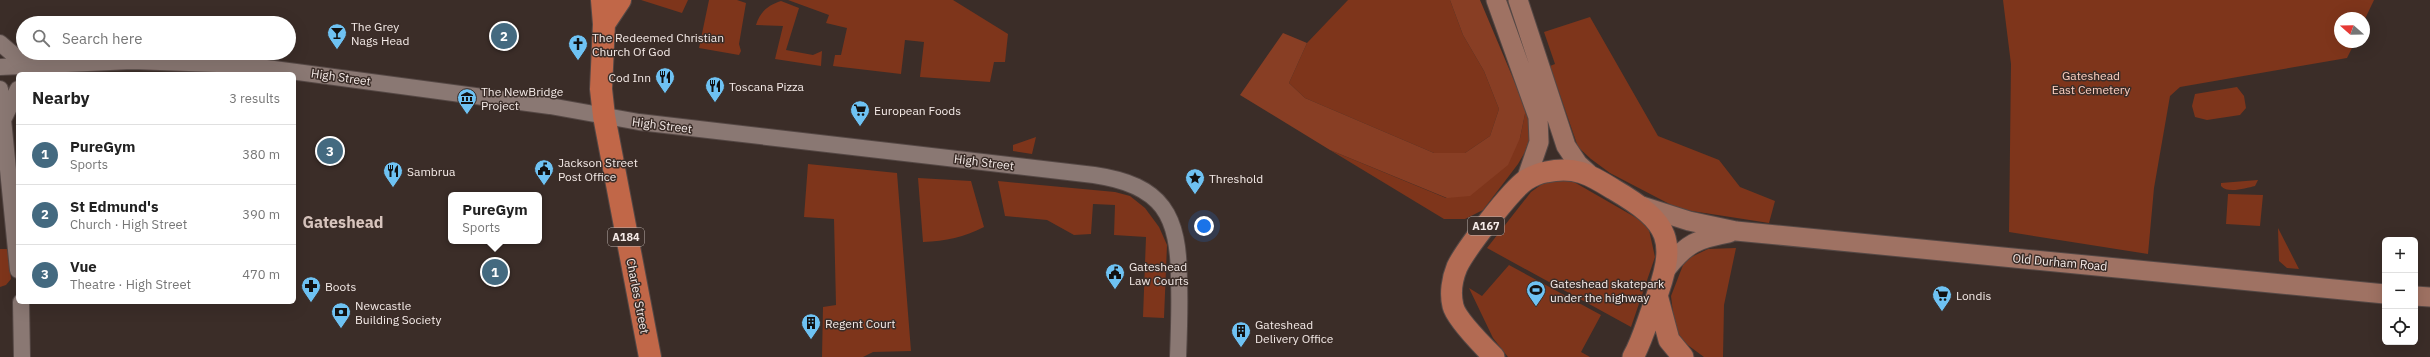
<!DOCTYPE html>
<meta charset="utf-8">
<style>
body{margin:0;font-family:"IBM Plex Sans",sans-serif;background:#f6f6f6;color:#222}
.controls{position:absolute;right:12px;bottom:12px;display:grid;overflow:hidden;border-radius:6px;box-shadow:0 4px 16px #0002}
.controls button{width:36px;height:36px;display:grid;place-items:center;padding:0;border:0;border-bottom:1px solid #e0e0e0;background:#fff;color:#222;font:20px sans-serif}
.compass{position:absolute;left:2334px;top:12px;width:36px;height:36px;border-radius:50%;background:#fff;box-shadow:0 4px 16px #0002;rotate:290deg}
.you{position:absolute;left:1204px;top:226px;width:14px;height:14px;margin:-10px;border:3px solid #fff;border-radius:50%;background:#1a73e8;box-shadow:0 0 0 6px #1a73e833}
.badge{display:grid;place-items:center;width:26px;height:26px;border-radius:50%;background:#446a80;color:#fff;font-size:13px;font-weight:700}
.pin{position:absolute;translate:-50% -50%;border:2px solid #fff;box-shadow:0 1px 4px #0006}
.popup{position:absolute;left:448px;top:192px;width:94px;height:52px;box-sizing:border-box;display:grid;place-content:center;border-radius:6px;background:#fff;filter:drop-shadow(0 1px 3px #0005);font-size:13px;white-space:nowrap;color:#767676}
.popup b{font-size:15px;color:#222}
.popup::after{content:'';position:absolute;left:50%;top:100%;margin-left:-8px;border:8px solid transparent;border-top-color:#fff}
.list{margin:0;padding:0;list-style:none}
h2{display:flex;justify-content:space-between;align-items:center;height:52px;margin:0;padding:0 16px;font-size:17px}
h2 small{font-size:13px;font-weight:400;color:#767676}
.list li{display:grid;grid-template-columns:26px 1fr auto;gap:12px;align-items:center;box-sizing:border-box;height:60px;padding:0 16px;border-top:1px solid #e0e0e0}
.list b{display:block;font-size:15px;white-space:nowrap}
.list p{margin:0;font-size:13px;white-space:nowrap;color:#767676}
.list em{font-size:13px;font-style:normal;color:#767676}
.icon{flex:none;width:22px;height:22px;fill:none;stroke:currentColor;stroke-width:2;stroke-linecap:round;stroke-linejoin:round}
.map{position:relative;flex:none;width:2430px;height:357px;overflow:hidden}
.search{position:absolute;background:#fff;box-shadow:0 4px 16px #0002;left:16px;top:16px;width:280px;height:44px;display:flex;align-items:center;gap:10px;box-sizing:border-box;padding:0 14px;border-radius:22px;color:#767676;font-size:15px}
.panel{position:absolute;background:#fff;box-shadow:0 4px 16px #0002;left:16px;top:72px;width:280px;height:232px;border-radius:6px}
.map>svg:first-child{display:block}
.green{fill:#7e351b}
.forest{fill:#883e24}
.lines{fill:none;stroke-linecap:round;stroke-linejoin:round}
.tertiary-casing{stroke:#554845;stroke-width:18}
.secondary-casing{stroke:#554845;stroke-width:21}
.primary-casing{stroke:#554845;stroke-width:23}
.trunk-casing{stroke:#554845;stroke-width:24}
.tertiary{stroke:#8a7873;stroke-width:16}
.secondary{stroke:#9f7263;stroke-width:19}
.primary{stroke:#b36b53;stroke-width:21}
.trunk{stroke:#c16748;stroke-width:22}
.labels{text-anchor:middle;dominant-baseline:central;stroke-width:3;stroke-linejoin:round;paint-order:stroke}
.shield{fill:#3b2d28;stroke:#bdb2ae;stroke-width:1}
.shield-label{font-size:11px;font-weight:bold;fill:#f5ebe8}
.poi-label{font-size:12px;fill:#f5ebe8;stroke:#3b2d28;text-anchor:start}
.park-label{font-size:12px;fill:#fed0c1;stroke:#3b2d28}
.street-label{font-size:12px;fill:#f5ebe8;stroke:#3b2d28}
.district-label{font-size:16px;font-weight:bold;fill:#d7c4bd;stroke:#3b2d28}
</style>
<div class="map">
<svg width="2430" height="357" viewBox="0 0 2430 357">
<rect width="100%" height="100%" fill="#3b2d28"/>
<!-- green -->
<path class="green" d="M641,0h47l-6,13z
M709,0h28l9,3 -7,41 2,7 -2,4 -40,-7z
M788,0h165l55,34 -3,28h-11l-4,20 -70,-5 4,-35 -19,-2 -4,34 -68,-8 2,-11h6l6,-27 -21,-5 3,-8z
M1348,0h102l13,35 21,36 15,38 -9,27 -25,17h-31l-129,-55 -16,-15 18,-40z
M2003,0h371l-10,21v-3h-24v24h15l-8,16 -167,29 -10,9 -16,92 -6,66 -139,-22 2,-168z
M781,1l18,7 -13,42 27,5 9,-4 -1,15 -46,-7 8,-33 -27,-1c4,-13 12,-20 25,-24z
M1590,17l68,119 61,24 21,27 35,14 -6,22 -90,-14 -69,-36 -19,-14 -13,-12 -28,-81 5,-2 -11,-32z
M2237,87l7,9 2,12 -6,7 -33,5 -12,-3 -3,-11 3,-12z
M1526,109l4,21 -1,15 -11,19 -35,46 -18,9h-21l-114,-69 116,48 74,-60z
M1036,137l-4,17 -19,-3v-6z
M808,164l89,9 14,178 -38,1 -10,5h-41l1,-50 13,-2 -2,-86 -30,-2z
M918,178l53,3 13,46c-20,10 -38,14 -61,15z
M1559,180l15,2 66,38 9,10 6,27 -24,70 -144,-79 44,-56 14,-10z
M2258,180l-3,6c-9,2 -27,8 -34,0v-3z
M998,181l117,11 15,4 15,12 14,19 8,18 -3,73 -21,-1 3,-80 -32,-2 1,-30 -22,-1 -2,30 -17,1 -27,-15 -42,-4z
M2228,194l35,1 -3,31 -34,-2z
M2278,228l21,41 -12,-1 -8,-7z
M1736,248l-12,57 -1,52h-19l-19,-14 -10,-14 -4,-33 14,-36 23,-11z
M0,249h8l3,30 -5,6 -6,2z
M1509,265l92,50 -20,37 9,5h-82l-15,-19 -24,-50 13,8z"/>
<!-- forest -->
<path class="forest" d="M1450,0h30l46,109 -6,29 -12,27 -38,31 -23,2 -117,-48 -90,-55 43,-62 24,10 -18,40 16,15 129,55h31l25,-17 9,-27 -15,-38 -21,-36z"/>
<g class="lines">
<!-- tertiary casing -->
<g class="tertiary-casing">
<path id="tertiary" d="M0,43l14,12 21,6
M0,67l132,-6 113,4 305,41 89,16 455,53c69,10 85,40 85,106 1,25 0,51 -1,76
M0,89l18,181
M4,118l14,-29
M21,302l1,55"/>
</g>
<!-- secondary casing -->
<g class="secondary-casing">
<path id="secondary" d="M1496,0l42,117 1,25 -13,38
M1518,0l48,146 12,18 10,9
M1642,206l47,15 47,10 649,63
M1667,268c20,-25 30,-29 62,-35
M2415,296l15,1"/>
</g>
<!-- primary casing -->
<g class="primary-casing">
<path id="primary" d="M1657,295l12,45 14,17
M1494,357c-10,-10 -38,-38 -41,-51 -3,-12 -1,-27 4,-39 8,-17 54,-77 69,-87 5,-3 14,-7 20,-8 29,-6 43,2 67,17 58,34 65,51 41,115 -7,18 -12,37 -21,53"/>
</g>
<!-- trunk casing -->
<g class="trunk-casing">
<path id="trunk" d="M602,0l2,24 -3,65 3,27 46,241
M604,24l16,-24"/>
</g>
<!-- tertiary -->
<use href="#tertiary" class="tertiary"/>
<!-- secondary -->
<use href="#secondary" class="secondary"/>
<!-- primary -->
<use href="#primary" class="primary"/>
<!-- trunk -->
<use href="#trunk" class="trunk"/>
</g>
<!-- icons -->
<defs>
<g id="bar-pin" transform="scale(1)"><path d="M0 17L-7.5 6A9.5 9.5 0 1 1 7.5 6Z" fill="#6ec2f3" stroke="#3b2d28"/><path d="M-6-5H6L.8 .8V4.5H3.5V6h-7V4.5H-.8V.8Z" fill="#111"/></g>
<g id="church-pin" transform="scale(1)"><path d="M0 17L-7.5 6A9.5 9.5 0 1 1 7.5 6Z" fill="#6ec2f3" stroke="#3b2d28"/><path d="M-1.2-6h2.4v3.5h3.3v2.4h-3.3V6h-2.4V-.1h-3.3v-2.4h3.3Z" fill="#111"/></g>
<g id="restaurant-pin" transform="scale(1)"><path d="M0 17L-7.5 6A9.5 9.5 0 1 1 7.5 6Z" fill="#6ec2f3" stroke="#3b2d28"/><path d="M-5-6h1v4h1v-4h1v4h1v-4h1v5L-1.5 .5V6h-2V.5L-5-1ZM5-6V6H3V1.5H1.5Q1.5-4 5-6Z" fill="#111"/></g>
<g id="museum-pin" transform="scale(1)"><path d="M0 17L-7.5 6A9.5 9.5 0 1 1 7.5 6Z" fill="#6ec2f3" stroke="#3b2d28"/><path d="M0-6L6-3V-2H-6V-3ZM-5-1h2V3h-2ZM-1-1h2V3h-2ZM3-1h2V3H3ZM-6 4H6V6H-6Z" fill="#111"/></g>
<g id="supermarket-pin" transform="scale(1)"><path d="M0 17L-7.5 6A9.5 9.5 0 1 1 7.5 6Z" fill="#6ec2f3" stroke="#3b2d28"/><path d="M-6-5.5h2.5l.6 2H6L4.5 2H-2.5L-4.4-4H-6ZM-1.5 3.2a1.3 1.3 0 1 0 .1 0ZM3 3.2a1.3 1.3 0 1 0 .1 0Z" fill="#111"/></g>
<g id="civic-pin" transform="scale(1)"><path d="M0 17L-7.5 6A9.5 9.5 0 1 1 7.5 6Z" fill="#6ec2f3" stroke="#3b2d28"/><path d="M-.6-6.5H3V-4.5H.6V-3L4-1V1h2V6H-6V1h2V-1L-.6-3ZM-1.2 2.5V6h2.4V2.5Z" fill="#111"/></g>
<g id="sight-pin" transform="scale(1)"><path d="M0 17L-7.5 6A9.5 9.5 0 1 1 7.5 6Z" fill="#6ec2f3" stroke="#3b2d28"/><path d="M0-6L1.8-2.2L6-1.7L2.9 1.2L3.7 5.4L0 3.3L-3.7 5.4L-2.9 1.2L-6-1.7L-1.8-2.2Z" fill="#111"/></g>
<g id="pharmacy-pin" transform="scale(1)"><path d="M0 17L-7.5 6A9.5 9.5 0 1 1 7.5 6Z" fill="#6ec2f3" stroke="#3b2d28"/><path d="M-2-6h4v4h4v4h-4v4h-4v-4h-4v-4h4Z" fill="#111"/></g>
<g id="stadium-pin" transform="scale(1)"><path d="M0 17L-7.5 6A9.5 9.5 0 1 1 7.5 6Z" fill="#6ec2f3" stroke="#3b2d28"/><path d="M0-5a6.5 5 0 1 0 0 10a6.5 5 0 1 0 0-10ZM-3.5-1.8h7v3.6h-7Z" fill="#111"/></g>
<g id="bank-pin" transform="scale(1)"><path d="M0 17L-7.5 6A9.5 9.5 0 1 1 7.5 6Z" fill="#6ec2f3" stroke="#3b2d28"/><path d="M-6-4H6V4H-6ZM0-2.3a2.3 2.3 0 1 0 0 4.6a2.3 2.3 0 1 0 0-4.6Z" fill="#111"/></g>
<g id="building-pin" transform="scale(1)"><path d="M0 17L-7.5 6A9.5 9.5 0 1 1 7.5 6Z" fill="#6ec2f3" stroke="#3b2d28"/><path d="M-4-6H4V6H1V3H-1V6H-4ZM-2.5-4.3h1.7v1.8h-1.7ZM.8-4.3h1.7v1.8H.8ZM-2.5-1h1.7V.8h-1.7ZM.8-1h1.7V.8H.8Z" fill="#111"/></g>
</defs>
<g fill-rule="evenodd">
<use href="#bar-pin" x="337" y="33"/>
<use href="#church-pin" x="578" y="44"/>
<use href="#restaurant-pin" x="665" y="77"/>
<use href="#restaurant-pin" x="715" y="86"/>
<use href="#museum-pin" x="467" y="98"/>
<use href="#supermarket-pin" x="860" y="110"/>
<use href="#civic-pin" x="544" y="169"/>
<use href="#restaurant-pin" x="393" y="171"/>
<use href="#sight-pin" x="1195" y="178"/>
<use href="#civic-pin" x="1115" y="273"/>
<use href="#pharmacy-pin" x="311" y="286"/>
<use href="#stadium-pin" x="1536" y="290"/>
<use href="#supermarket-pin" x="1942" y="295"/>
<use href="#bank-pin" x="341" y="312"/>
<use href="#building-pin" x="811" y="323"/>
<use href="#building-pin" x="1241" y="331"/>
</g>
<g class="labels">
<!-- shield labels -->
<g class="shield">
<rect x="1468" y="217" width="36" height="18" rx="3"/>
<rect x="608" y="228" width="36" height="18" rx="3"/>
</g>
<g class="shield-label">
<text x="1486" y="226">A167</text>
<text x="626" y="237">A184</text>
</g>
<!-- poi labels -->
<g class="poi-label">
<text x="351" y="26">The Grey<tspan x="351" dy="14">Nags Head</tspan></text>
<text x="592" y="37">The Redeemed Christian<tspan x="592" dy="14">Church Of God</tspan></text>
<text x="651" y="77" text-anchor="end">Cod Inn</text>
<text x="729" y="86">Toscana Pizza</text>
<text x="481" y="91">The NewBridge<tspan x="481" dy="14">Project</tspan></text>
<text x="874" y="110">European Foods</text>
<text x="558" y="162">Jackson Street<tspan x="558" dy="14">Post Office</tspan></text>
<text x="407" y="171">Sambrua</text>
<text x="1209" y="178">Threshold</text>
<text x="1129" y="266">Gateshead<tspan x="1129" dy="14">Law Courts</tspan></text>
<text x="1550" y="283">Gateshead skatepark<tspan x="1550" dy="14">under the highway</tspan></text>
<text x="325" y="286">Boots</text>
<text x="1956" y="295">Londis</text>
<text x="355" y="305">Newcastle<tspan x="355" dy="14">Building Society</tspan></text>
<text x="825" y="323">Regent Court</text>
<text x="1255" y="324">Gateshead<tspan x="1255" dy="14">Delivery Office</tspan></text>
</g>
<!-- park labels -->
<g class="park-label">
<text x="2091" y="75">Gateshead<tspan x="2091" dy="14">East Cemetery</tspan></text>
</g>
<!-- street labels -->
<g class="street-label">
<text transform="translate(341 77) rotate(8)">High Street</text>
<text transform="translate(662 125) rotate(7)">High Street</text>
<text transform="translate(984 162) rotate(7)">High Street</text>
<text transform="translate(2060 262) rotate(5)">Old Durham Road</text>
<text transform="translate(638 296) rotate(79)">Charles Street</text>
</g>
<!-- district labels -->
<g class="district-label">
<text x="343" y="222">Gateshead</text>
</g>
</g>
</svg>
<div class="controls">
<button>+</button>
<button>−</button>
<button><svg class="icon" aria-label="locate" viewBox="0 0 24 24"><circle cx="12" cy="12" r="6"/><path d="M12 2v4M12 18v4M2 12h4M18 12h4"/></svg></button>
</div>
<svg class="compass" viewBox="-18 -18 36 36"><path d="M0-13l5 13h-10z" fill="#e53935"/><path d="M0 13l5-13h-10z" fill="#767676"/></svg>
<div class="you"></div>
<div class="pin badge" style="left:495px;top:272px">1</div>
<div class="popup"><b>PureGym</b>Sports</div>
<div class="pin badge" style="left:504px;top:36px">2</div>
<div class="pin badge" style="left:330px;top:151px">3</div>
<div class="search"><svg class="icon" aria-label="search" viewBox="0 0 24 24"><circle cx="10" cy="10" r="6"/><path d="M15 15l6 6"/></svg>Search here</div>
<section class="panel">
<h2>Nearby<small>3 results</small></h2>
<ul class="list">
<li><span class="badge">1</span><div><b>PureGym</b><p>Sports</p></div><em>380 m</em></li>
<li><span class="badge">2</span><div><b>St Edmund's</b><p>Church · High Street</p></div><em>390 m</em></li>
<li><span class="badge">3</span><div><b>Vue</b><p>Theatre · High Street</p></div><em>470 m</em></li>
</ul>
</section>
</div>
